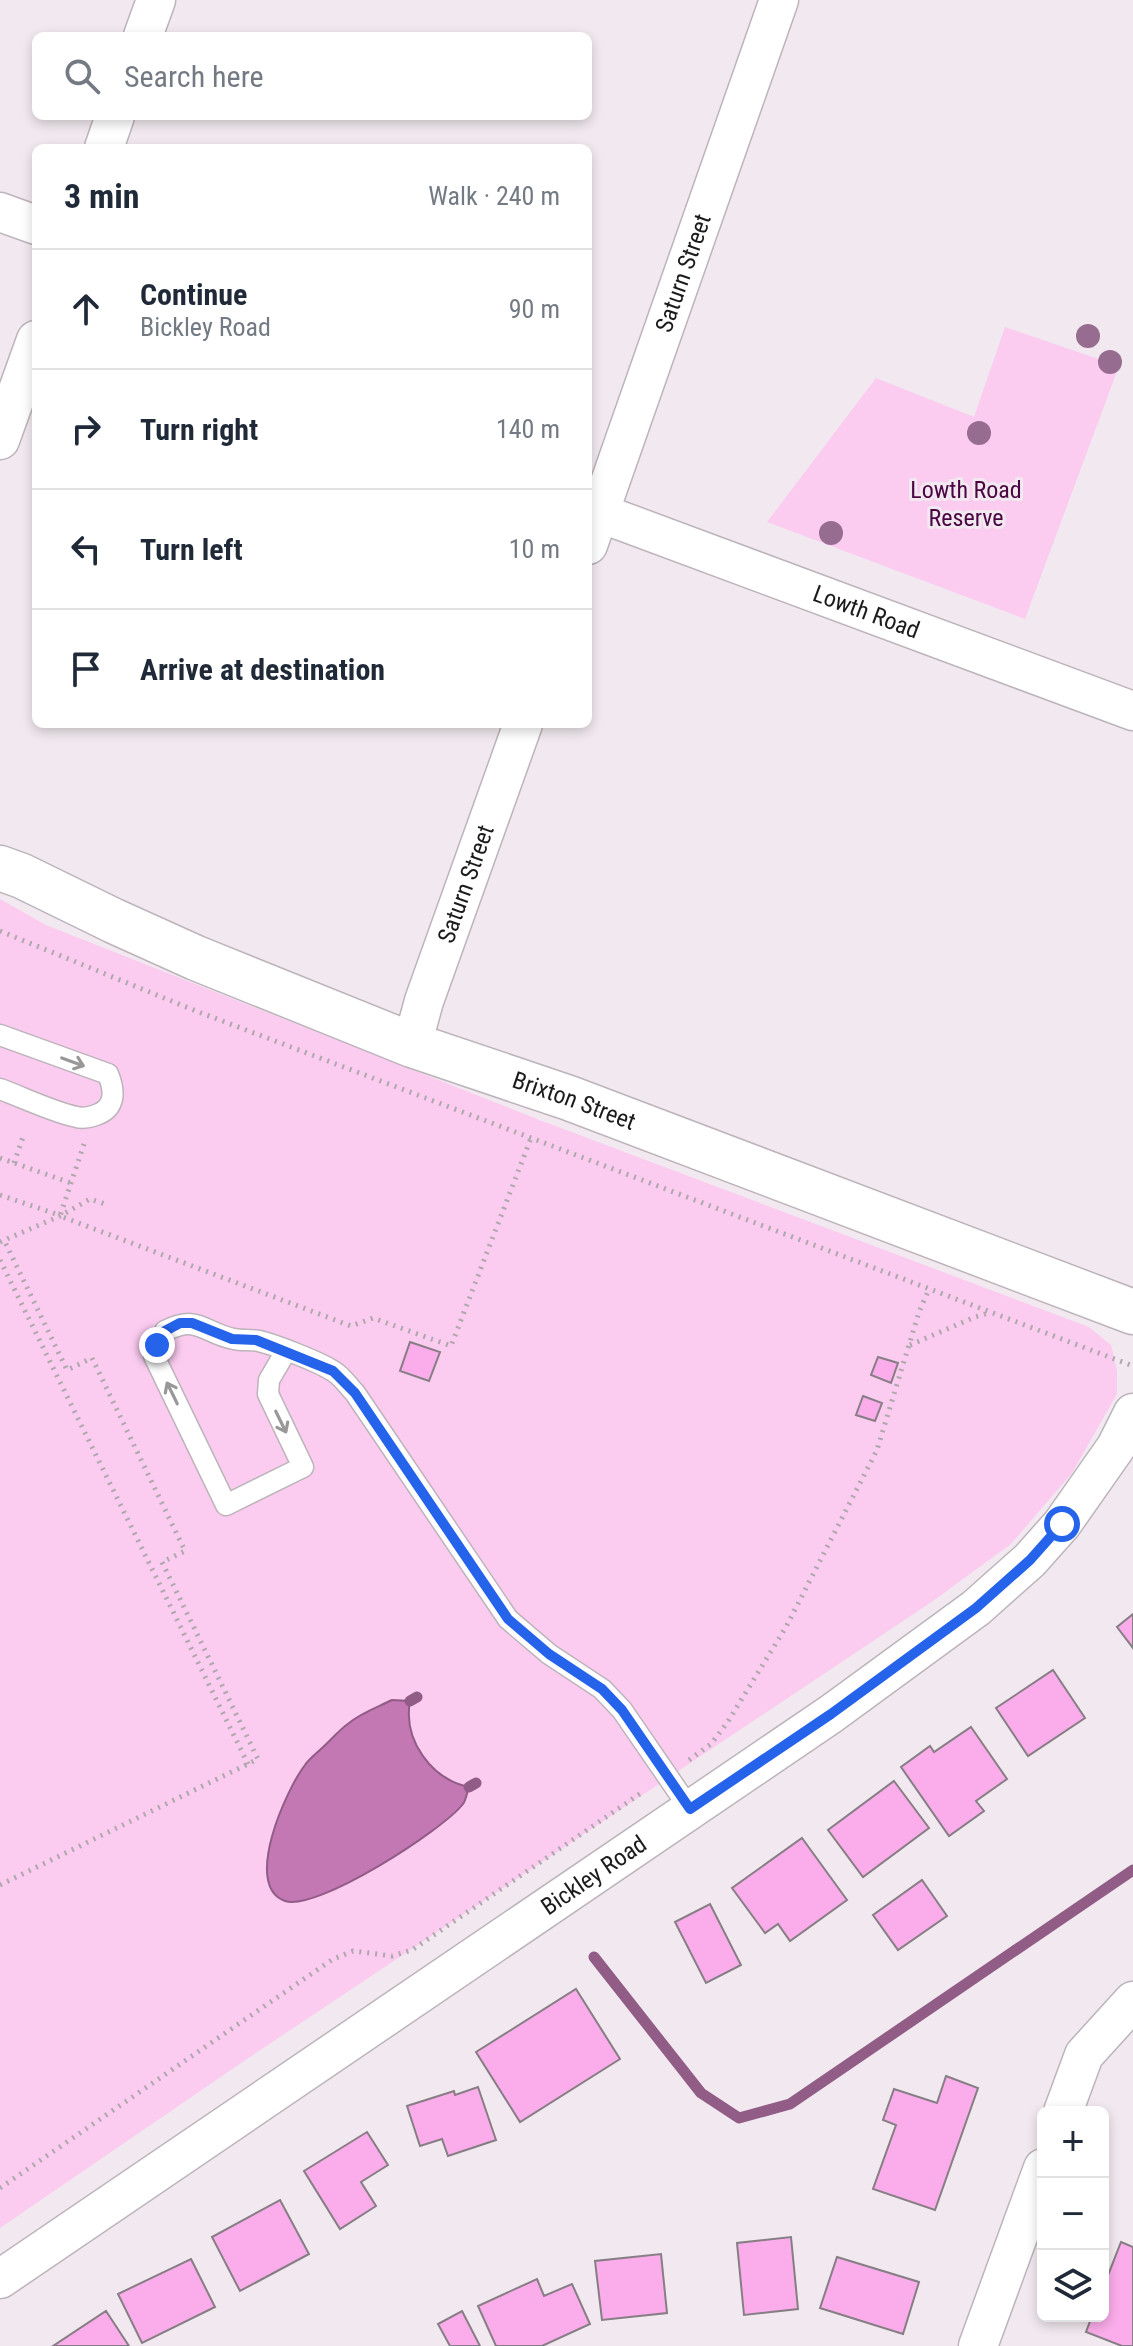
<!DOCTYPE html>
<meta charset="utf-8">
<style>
body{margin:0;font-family:"Roboto Condensed",sans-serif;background:#f2f2f3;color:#1f2937}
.controls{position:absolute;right:24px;bottom:24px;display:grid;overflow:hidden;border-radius:12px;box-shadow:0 4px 12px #0003}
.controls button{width:72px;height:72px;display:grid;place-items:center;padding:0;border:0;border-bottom:2px solid #e0e1e3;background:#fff;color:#1f2937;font:40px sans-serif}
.stop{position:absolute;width:24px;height:24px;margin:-18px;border:6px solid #2563eb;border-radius:50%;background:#fff}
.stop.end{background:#2563eb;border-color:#fff;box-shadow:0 2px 8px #0008}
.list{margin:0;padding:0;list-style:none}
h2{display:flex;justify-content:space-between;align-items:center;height:104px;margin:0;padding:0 32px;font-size:34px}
h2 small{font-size:26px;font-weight:400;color:#747a83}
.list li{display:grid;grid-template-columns:52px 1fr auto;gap:24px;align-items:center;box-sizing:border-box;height:120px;padding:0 32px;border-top:2px solid #e0e1e3}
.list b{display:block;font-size:30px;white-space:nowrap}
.list p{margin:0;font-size:26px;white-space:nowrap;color:#747a83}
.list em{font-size:26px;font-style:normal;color:#747a83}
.icon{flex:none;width:44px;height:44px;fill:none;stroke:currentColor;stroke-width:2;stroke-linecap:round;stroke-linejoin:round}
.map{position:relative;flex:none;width:1133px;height:2346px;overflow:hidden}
.search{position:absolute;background:#fff;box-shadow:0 4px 12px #0003;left:32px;top:32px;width:560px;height:88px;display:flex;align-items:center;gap:20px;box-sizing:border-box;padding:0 28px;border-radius:12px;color:#747a83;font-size:30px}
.panel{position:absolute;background:#fff;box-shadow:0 4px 12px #0003;left:32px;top:144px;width:560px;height:584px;border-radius:12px}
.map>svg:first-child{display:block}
.green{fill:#fbccf0}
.water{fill:#c378b4;stroke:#915c86;stroke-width:2}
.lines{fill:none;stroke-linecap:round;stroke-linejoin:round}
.stream{stroke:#915c86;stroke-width:11}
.building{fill:#fbacea;stroke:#867e84;stroke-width:2}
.service-casing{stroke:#bcb4ba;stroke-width:23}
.minor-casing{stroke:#bcb4ba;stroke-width:41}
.secondary-casing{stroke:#bcb4ba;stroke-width:47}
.path{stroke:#aea7ac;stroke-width:5;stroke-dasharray:2 6;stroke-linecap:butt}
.service{stroke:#fff;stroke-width:20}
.minor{stroke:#fff;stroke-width:38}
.secondary{stroke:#fff;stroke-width:44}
.tree{fill:#966c90}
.oneway{stroke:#999899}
.route{stroke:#2563eb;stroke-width:10}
.labels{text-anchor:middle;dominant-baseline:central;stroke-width:6;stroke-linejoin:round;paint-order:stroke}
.street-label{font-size:24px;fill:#1d1a1c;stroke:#f1e9ef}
.park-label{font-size:24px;fill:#4b0543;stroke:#f1e9ef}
</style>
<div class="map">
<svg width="1133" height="2346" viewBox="0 0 1133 2346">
<rect width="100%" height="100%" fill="#f1e9ef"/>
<!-- green -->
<path class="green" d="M1005,327l114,39 -94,253 -258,-97 109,-144 98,39z
M0,899l46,26 491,194 552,208 22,18 6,25v24l-45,79 -61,71 -78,57 -686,458 -247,169z"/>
<!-- water -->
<path class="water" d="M392,1700l18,1c-7,39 21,78 59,86 -2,5 -3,13 -6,17 -20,26 -147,108 -178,97 -43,-15 2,-113 20,-136 4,-6 12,-12 17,-17 9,-8 17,-18 27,-25 12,-10 29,-16 43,-23z"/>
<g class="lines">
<!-- stream -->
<path class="stream" d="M410,1701l7,-4
M469,1787l7,-4
M594,1957l107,136 38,25 51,-14 343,-234"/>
</g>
<!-- building -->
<path class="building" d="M410,1342l30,10 -11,29 -29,-10z
M878,1357l20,6 -7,20 -20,-8z
M863,1396l19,7 -7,18 -19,-6z
M1133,1614v34l-16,-21z
M1053,1670l32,48 -57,38 -32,-48z
M971,1727l36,52 -31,22 8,10 -35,25 -48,-69 29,-21 4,6z
M894,1781l35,47 -66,49 -35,-47z
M802,1838l45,62 -57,41 -12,-17 -13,9 -33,-45z
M922,1880l25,36 -49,34 -25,-35z
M710,1904l31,61 -35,18 -31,-61z
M576,1989l44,70 -100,63 -44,-70z
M946,2076l32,12 -43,122 -62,-21 23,-64 -13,-5 11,-31 43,14z
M478,2087l18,53 -48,16 -6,-17 -22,7 -13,-40 47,-15 1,4z
M367,2132l21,33 -27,17 15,24 -36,23 -36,-58z
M280,2200l29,54 -69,37 -28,-54z
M791,2237l7,72 -54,6 -7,-72z
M1121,2242l12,5v99h-11l-36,-14 6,-16h11v-28z
M661,2254l6,59 -65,7 -7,-59z
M837,2257l82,25 -16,52 -83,-26z
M191,2259l24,48 -73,36 -24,-49z
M537,2279l7,17 28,-12 18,40 -48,22h-46l-18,-40z
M106,2311l23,35h-76z
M462,2311l18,35h-30l-12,-22z"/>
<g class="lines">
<!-- service casing -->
<g class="service-casing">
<path id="service" d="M0,1035l108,39c7,17 8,34 -12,41 -6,2 -13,4 -19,2 -22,-4 -55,-20 -77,-28
M286,1351l-17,29 -1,14 35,73 -77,38 -72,-149 11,-25c34,-17 38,2 69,8 8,2 17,0 25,2 17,4 60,21 74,30 9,5 15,15 22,22l153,226 41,35 53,35 20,21 68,99"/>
</g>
<!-- minor casing -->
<g class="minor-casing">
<g id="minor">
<path d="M143,36l13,-36"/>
<path d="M104,148l11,-32"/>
<path d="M0,212l36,13"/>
<path d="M0,440l36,-100"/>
<path id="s1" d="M600,513l533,198"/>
<path id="s2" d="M588,545l191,-545"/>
<path id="s3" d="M412,1045l12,-44 99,-277"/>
<path d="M1063,2112l21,-57 49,-54"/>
<path id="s4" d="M0,2279l831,-565 145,-106 54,-48 32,-36 54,-77 17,-34"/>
<path d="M978,2346l65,-178"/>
</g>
</g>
<!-- secondary casing -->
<g class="secondary-casing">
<g id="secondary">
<path id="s5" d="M0,868l22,8 92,45 82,37 216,87 157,53 564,214"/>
</g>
</g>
<!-- path -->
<path class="path" d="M0,931l196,80 937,355
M84,1144l-24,72 291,110 22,-8 78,28 80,-208
M0,1158l71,25
M14,1163l9,-26
M0,1195l59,20
M0,1242l60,-26 30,-17 18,6
M0,1260l248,504
M910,1345l65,-28 14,-4
M689,1760l22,-16 16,-21 59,-96 91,-177 42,-138 10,-23
M0,1885l258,-126 -96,-197 23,-11 -93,-193 -25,12 -63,-130
M0,2188l333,-229 20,-8 39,5 20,-6 232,-159"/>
<!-- service -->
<use href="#service" class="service"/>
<!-- minor -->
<use href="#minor" class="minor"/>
<!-- secondary -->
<use href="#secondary" class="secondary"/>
</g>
<!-- trees -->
<g class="tree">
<circle cx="1088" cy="336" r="12"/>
<circle cx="1110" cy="362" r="12"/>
<circle cx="979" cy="433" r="12"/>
<circle cx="831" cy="533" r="12"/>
</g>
<!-- one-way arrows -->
<defs><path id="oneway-shaft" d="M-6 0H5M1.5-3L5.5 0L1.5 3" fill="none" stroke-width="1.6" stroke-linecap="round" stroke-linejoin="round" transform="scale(2)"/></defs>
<g class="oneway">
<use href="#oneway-shaft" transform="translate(73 1062) rotate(20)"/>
<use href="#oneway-shaft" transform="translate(172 1393) rotate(-116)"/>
<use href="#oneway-shaft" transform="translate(281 1422) rotate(64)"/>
</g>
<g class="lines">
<!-- route -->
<path class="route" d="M157,1345l8,-14 15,-8h12l40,16 24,1 77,31 22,22 153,226 41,35 53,35 20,21 68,99 141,-95 145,-106 54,-48 32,-36"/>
</g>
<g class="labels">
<!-- street labels -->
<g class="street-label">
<text stroke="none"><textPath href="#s2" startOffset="288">Saturn Street</textPath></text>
<text stroke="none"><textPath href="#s1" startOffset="284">Lowth Road</textPath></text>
<text stroke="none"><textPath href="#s3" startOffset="170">Saturn Street</textPath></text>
<text stroke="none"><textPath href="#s5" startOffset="620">Brixton Street</textPath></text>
<text stroke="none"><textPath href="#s4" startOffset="718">Bickley Road</textPath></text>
</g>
<!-- park labels -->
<g class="park-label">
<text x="966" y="490">Lowth Road<tspan x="966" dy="28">Reserve</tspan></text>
</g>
</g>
</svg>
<div class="controls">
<button>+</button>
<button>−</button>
<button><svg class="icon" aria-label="layers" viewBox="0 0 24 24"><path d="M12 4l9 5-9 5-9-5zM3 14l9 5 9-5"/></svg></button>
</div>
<div class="stop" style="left:1062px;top:1524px"></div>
<div class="stop end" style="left:157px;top:1345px"></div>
<div class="search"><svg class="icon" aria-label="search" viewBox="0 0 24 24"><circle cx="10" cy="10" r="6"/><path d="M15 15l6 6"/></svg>Search here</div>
<section class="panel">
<h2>3 min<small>Walk · 240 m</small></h2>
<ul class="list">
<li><svg class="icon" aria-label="ahead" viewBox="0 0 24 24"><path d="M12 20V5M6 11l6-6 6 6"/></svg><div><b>Continue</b><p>Bickley Road</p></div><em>90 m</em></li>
<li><svg class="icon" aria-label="right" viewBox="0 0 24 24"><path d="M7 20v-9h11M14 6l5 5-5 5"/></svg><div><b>Turn right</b></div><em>140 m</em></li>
<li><svg class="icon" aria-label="left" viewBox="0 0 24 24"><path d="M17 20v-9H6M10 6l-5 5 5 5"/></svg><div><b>Turn left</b></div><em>10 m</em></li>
<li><svg class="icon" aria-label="arrive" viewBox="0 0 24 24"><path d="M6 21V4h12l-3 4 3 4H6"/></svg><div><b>Arrive at destination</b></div></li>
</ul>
</section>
</div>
